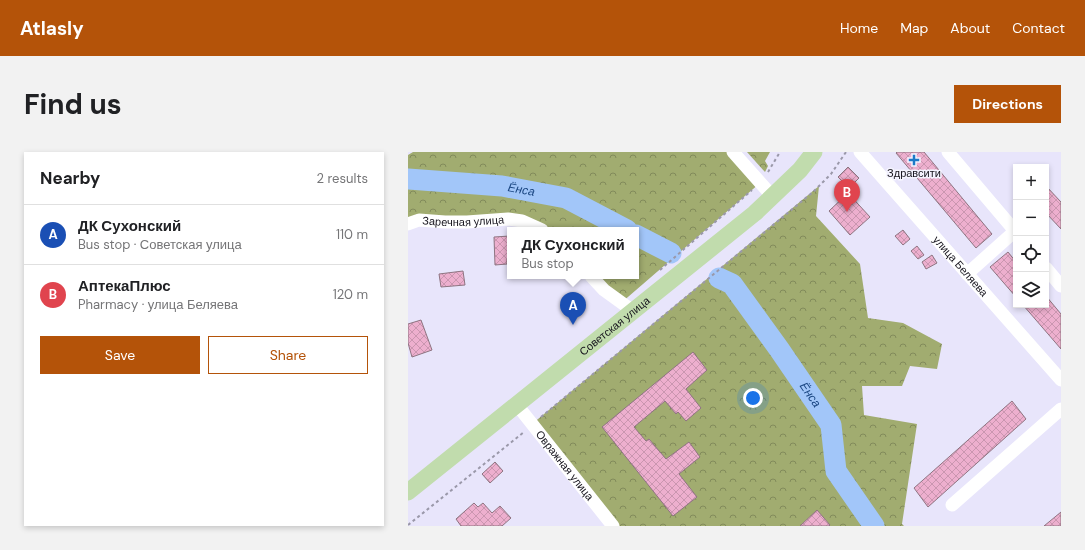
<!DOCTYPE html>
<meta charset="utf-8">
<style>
body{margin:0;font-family:"DM Sans",sans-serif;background:#f2f2f2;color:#202124}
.controls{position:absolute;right:12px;top:12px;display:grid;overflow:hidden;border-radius:0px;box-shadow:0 2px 6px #0003}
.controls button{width:36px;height:36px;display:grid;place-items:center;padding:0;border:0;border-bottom:1px solid #e0e0e0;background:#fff;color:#202124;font:20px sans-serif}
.you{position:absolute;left:345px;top:246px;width:14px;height:14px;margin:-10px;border:3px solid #fff;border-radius:50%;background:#1a73e8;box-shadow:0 0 0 6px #1a73e833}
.badge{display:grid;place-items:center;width:26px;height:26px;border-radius:50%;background:#b45309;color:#fff;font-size:13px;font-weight:700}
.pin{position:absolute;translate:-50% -33px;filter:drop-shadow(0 1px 2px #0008)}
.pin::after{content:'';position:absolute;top:21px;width:14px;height:12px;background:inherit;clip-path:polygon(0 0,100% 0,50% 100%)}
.popup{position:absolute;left:99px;top:75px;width:132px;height:52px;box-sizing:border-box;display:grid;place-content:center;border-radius:0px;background:#fff;filter:drop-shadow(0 1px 3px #0005);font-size:13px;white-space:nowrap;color:#757577}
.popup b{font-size:15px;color:#202124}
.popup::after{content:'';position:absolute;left:50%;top:100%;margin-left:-8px;border:8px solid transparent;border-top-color:#fff}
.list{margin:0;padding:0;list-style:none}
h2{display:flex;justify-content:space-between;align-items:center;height:52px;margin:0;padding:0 16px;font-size:17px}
h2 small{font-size:13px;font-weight:400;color:#757577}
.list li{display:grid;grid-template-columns:26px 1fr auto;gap:12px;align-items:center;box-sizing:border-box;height:60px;padding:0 16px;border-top:1px solid #e0e0e0}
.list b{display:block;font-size:15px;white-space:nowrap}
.list p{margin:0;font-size:13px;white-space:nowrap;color:#757577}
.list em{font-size:13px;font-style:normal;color:#757577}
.actions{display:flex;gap:8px;padding:12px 16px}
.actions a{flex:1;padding:9px 0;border:1px solid #b45309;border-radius:0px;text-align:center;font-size:14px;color:#b45309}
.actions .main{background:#b45309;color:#fff}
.icon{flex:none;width:22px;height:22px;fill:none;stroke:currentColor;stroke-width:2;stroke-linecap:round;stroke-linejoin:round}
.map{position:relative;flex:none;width:653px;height:374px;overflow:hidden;border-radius:0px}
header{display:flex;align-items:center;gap:24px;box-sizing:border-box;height:56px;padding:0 20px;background:#b45309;color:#fff}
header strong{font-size:19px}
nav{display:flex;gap:22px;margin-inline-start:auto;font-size:14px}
.intro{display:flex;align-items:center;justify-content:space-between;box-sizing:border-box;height:96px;padding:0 24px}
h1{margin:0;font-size:28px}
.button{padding:10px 18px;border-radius:0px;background:#b45309;color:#fff;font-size:14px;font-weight:700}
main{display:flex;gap:24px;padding:0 24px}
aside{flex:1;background:#fff;border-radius:0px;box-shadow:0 2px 6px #0003}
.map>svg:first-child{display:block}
.forest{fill:url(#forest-crowns)}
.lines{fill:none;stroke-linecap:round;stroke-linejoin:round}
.river{stroke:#a2c6f9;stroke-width:21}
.building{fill:url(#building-cross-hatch);stroke:#8e7481}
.path{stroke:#9a98a9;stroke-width:2;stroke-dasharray:3 3;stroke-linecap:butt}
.minor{stroke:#fff;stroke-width:13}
.major{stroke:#c1dcad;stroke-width:17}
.poi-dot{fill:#1e7ac7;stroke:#f5f4ff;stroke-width:1.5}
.labels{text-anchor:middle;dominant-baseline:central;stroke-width:3;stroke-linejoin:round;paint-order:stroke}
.poi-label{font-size:11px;fill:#16141d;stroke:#f5f4ff}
.street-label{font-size:11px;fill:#16141d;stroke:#f5f4ff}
.water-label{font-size:12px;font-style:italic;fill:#1a4682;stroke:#f5f4ff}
</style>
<header>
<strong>Atlasly</strong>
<nav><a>Home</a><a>Map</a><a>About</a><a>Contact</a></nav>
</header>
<div class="intro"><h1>Find us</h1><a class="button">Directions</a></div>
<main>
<aside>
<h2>Nearby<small>2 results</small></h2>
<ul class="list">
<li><span class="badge" style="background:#1a4fb4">A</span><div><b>ДК Сухонский</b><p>Bus stop · Советская улица</p></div><em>110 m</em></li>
<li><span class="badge" style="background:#e0444e">B</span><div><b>АптекаПлюс</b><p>Pharmacy · улица Беляева</p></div><em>120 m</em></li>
</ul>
<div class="actions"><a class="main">Save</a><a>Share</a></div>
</aside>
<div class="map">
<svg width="653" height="374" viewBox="0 0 653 374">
<defs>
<pattern id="forest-crowns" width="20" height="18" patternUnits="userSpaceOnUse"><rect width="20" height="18" fill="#a1ac70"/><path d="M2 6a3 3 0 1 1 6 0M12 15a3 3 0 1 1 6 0" fill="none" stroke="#828b5b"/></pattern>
<pattern id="building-cross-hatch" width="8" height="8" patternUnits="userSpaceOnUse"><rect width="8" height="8" fill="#edafce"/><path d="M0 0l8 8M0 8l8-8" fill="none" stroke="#ca96b0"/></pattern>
</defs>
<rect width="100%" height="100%" fill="#e8e5fb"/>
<!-- forest -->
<path class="forest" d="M5,0h320l27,31 -139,120 -30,-27h45v-46h-94l-20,-9 -114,3v-69z
M339,0h23l-5,9 3,5 -3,6z
M411,34l-3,30 44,48 8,54 35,5 39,21 -5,25 -27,-3 -8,20h-40l2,29 53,9 -15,100 2,2h-291l-81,-102z"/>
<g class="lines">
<!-- river -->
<g class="river">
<path id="s1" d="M0,27l94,7 64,12 61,32"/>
<path d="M228,83l35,18"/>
<path id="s2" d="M311,126l13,6 47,65 52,76 5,46 38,55"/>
</g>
</g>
<!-- building -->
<path class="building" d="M489,0h27l68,82 -16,14 -80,-95z
M440,15l11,11 -10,10 -11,-11z
M638,34l15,16v27l-15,-16z
M440,41l22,24 -20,18 -21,-24z
M495,78l7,9 -7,6 -8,-9z
M102,84v22l-3,1v5l-12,1 -1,-28z
M509,94l7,9 -6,4 -7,-8z
M600,100l8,10v35l-26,-30z
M524,103l5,8 -11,6 -4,-7z
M55,119l2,14 -24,2 -2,-13z
M638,144l15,18v35l-38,-44h23z
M13,168l11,30 -20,7 -4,-14v-19z
M285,200l14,18 -21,19 15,19 -15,13 -8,-9 -2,2 -11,-13 -31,26 12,14 3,-2 17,20 23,-17 11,15 -21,17 18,23 -24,19 -71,-89z
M604,249l14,18 -98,88 -14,-19z
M87,310l8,9 -13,12 -8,-9z
M66,351l4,4 5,-4 9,10 8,-7 11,12 -9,8h-41l-5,-7z
M409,358l13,15 -1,1h-29z
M653,360v14h-17z"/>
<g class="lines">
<!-- path -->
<path class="path" d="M360,20l12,-20
M252,118l92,-80
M133,265l272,-225 18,-18 15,-22
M0,373l116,-93"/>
<!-- minor -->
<g class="minor">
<path d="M325,0l40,45"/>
<path id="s3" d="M452,0l201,228"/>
<path d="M540,0l67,79 -48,43"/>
<path id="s4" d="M0,72l11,-4 26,2h22l41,-3 14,2 20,9"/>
<path d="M638,116l15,18"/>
<path d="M183,124l13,14 29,21"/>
<path id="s5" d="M109,253l96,121"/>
<path d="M544,353l109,-96"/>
</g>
<!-- major -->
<path class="major" id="s6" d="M0,340l347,-279 45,-43 14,-18"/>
</g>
<!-- markers -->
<path class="poi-dot" d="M504 2h4v4h4v4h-4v4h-4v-4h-4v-4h4z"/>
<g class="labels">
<!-- poi labels -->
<g class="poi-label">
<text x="506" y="21">Здравсити</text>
</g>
<!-- street labels -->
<g class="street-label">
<text stroke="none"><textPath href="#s4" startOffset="56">Заречная улица</textPath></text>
<text stroke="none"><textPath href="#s3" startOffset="152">улица Беляева</textPath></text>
<text stroke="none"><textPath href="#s6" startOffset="265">Советская улица</textPath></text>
<text stroke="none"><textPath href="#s5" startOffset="77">Овражная улица</textPath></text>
</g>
<!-- water labels -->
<g class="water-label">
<text stroke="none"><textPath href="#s1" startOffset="114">Ёнса</textPath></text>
<text stroke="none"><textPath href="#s2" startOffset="150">Ёнса</textPath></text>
</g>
</g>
</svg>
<div class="controls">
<button>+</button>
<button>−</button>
<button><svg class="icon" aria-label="locate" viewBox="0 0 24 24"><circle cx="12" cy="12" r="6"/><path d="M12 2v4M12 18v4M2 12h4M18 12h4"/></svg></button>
<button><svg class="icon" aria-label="layers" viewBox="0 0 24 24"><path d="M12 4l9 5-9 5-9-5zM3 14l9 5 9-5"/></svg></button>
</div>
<div class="you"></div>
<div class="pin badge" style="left:165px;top:173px;background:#1a4fb4">A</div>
<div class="popup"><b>ДК Сухонский</b>Bus stop</div>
<div class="pin badge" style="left:439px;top:60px;background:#e0444e">B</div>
</div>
</main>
